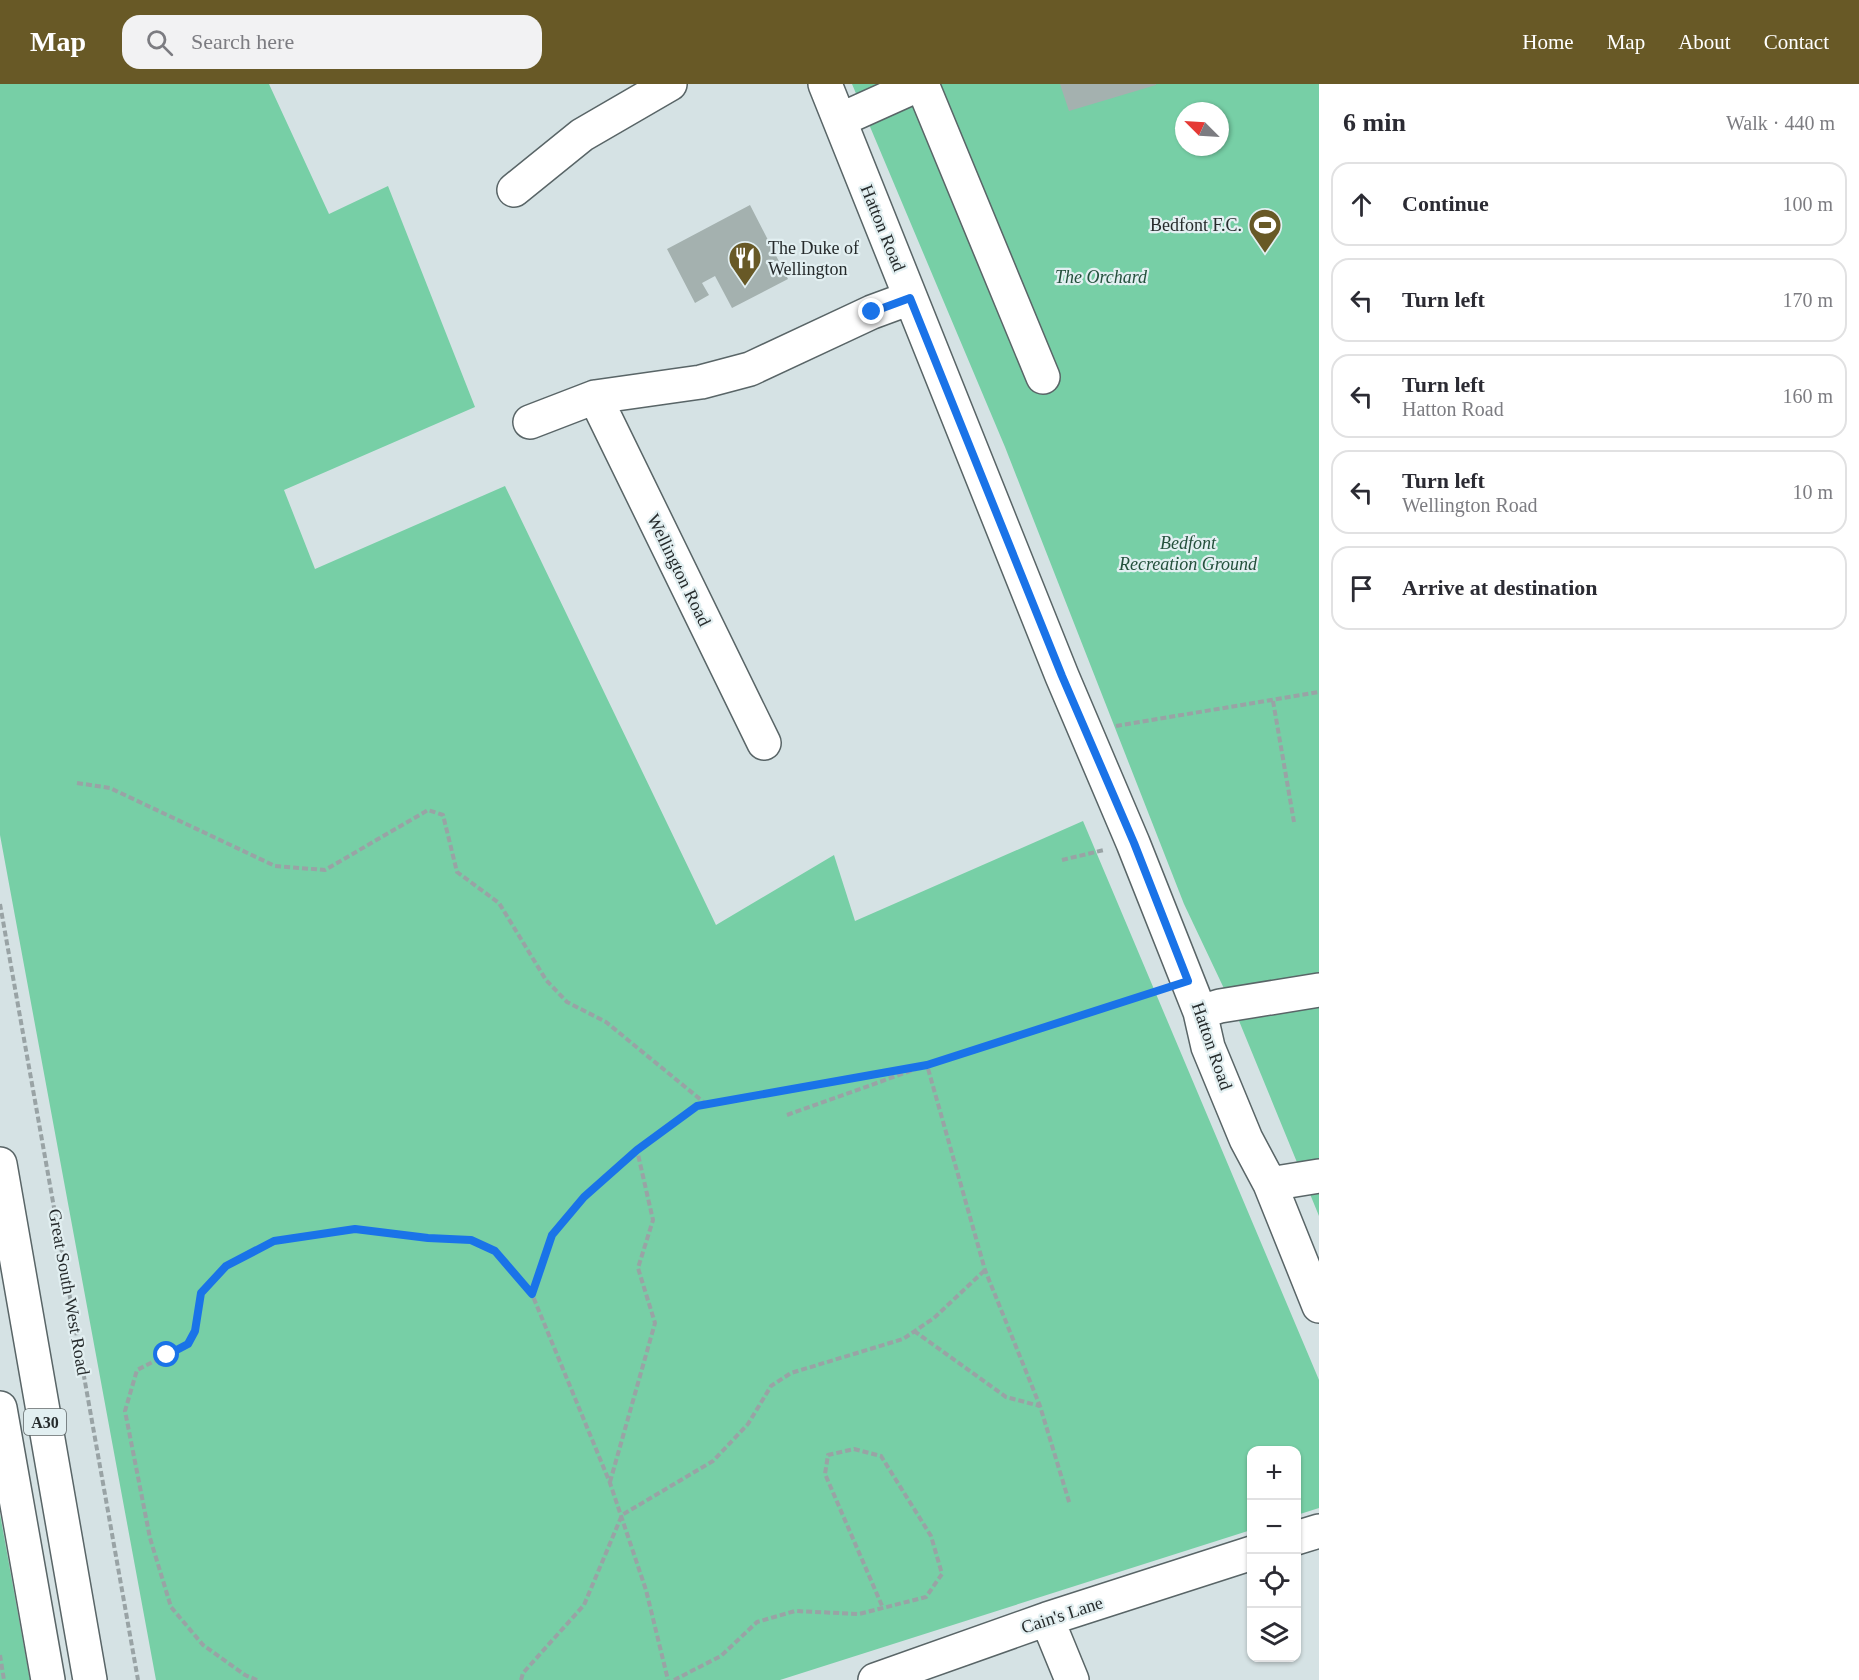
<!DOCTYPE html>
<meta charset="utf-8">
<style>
body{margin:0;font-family:Georgia,serif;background:#f2f2f3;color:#2b2b33}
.controls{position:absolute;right:18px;bottom:18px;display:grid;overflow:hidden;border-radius:12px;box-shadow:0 2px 4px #0004}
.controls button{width:54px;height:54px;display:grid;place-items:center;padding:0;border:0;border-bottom:2px solid #e1e1e2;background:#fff;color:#2b2b33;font:30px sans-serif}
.compass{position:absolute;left:1175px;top:18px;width:54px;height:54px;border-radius:50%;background:#fff;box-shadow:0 2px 4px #0004;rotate:294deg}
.stop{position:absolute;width:18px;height:18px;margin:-14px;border:4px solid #1a73e8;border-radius:50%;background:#fff}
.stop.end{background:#1a73e8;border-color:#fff;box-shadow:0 2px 6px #0008}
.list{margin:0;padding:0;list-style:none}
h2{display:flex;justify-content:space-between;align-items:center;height:78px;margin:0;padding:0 24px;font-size:26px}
h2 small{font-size:20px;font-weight:400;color:#7c7c81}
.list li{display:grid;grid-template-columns:39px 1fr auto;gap:18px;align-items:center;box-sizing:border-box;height:84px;margin:0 12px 12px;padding:0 12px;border:2px solid #e1e1e2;border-radius:18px}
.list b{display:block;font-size:22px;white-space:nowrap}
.list p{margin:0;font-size:20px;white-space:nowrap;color:#7c7c81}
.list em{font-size:20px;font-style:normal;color:#7c7c81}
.icon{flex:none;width:33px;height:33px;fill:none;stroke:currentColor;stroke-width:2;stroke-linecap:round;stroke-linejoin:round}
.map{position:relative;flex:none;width:1319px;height:1596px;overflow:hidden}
header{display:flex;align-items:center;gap:36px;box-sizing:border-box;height:84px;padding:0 30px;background:#685926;color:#fff}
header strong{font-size:28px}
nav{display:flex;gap:33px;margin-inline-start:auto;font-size:21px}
.search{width:420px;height:54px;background:#f2f2f3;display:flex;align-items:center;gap:15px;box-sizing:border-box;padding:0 21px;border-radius:18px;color:#7c7c81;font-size:22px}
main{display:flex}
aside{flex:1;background:#fff}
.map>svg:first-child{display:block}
.green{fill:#77cfa6;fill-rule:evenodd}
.building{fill:#a4b1af}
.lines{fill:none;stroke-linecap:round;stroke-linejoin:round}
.minor-casing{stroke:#596567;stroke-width:36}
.highway-casing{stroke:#596567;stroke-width:36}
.path{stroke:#99a3a5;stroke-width:4;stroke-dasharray:6 3;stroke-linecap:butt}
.minor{stroke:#fff;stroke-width:33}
.highway{stroke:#fff;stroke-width:33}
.route{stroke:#1a73e8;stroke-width:8}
.labels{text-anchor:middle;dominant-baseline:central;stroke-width:4.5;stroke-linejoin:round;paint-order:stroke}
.shield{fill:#e2eff1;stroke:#5e6667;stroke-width:1.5}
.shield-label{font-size:16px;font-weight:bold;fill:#262b2c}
.poi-label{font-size:18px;fill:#262b2c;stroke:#e2eff1;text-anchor:end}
.street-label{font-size:18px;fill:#262b2c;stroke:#e2eff1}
.park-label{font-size:18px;font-style:italic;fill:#24503c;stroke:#e2eff1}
</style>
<header>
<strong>Map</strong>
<div class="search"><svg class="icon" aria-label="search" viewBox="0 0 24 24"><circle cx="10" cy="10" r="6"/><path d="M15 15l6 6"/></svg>Search here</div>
<nav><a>Home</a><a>Map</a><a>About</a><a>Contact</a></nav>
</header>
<main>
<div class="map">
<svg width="1319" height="1596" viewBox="0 0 1319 1596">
<rect width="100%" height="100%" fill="#d5e2e4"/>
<!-- green -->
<path class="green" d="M0,0h269l60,130 59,-28 87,221 -191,83 31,79 190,-83 211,439 118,-70 21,66 228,-100 236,559v128l-22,7 -1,-65h-44l-1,80 -471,150h-624l-156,-845z
M852,0h467v1132l-82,-200 -53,-112 -179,-457zM1184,27h36v36h-36z
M0,1430l30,166h-30z"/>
<!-- building -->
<path class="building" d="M1060,0h96v1l-87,26z
M750,121l38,74 -56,29 -17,-32 -13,7 7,12 -14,8 -28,-54z"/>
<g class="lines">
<!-- minor casing -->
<g class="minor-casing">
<path id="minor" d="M825,0l237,592 71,167 67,169 8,35 38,92 24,45 49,122
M922,0l121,293
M840,36l80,-36
M514,106l68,-55 88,-51
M595,313l169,346
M530,338l65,-25 106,-15 49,-13 122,-57 38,-14
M1200,928l20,-6 99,-16
M1270,1100l49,-8
M1296,1454l23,-7
M1047,1535l25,61
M875,1596l172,-61 205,-66"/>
</g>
<!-- highway casing -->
<g class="highway-casing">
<path id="highway" d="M0,1080l90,516
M0,1324l48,272"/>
</g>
<!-- path -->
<path class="path" d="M1273,617l21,121
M1116,642l203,-34
M77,699l33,5 165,78 50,4 103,-60 15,5 14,57 42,31 47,77 21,22 39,20 100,82
M1062,776l42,-10
M0,820l138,776
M926,981l233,-74
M787,1031l129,-46
M532,1210l20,-59 32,-38 53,-47 60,-44 230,-41 58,205 55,136 30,99
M914,1247l92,66 34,9
M610,1398l45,-159 -17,-55 15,-48 -16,-70
M0,1571l4,25
M257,1596l-12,-5 -42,-30 -32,-38 -21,-69 -25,-127 12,-41 51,-26 7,-13 6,-38 25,-27 48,-25 81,-12 73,9 43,2 24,11 37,43 78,189 36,107 22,90
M521,1596l2,-7 61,-68 38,-90 91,-54 35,-37 23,-38 20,-13 112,-34 31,-21 51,-48
M674,1596l47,-24 36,-34 38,-11 64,3 67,-17 16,-23 -11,-38 -50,-80 -27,-7 -26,6 -3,19 58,134"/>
<!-- minor -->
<use href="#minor" class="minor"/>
<!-- highway -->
<use href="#highway" class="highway"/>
</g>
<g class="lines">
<!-- route -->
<path class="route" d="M167,1271l21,-11 7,-13 6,-38 25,-27 48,-25 81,-12 73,9 43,2 24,11 37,43 20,-59 32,-38 53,-47 60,-44 230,-41 261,-84 -54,-138 -72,-167 -152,-378 -38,14"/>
</g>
<!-- icons -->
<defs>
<g id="stadium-pin" transform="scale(1.725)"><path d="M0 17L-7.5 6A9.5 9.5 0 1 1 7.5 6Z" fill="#685926" stroke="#e2eff1"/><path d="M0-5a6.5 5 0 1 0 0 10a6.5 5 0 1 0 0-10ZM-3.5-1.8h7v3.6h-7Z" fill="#fff"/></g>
<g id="restaurant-pin" transform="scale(1.725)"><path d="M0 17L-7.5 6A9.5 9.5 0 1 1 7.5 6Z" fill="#685926" stroke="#e2eff1"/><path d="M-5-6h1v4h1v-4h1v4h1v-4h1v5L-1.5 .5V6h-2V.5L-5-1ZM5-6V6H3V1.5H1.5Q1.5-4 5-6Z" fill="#fff"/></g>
</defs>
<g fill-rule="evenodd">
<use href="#stadium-pin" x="1265" y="141"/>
<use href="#restaurant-pin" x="745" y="174"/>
</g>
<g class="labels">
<!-- shield labels -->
<rect class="shield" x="24" y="1325" width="42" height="26" rx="4.5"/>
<g class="shield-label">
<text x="45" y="1338">A30</text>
</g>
<!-- poi labels -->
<g class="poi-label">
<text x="1242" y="141">Bedfont F.C.</text>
<text x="768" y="164" text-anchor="start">The Duke of<tspan x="768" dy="21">Wellington</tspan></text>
</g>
<!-- street labels -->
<g class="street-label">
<text transform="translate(883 144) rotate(68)">Hatton Road</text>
<text transform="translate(679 486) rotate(64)">Wellington Road</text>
<text transform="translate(1212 962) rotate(71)">Hatton Road</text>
<text transform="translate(69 1208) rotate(80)">Great South West Road</text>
<text transform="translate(1062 1531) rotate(-18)">Cain's Lane</text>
</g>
<!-- park labels -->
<g class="park-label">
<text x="1101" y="193">The Orchard</text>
<text x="1188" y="459">Bedfont<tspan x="1188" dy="21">Recreation Ground</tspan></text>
</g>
</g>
</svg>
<div class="controls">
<button>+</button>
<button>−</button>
<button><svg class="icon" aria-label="locate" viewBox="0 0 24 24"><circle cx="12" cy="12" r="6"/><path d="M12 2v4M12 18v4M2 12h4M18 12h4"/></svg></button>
<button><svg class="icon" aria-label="layers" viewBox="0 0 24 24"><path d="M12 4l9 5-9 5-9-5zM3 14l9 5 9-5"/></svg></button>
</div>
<svg class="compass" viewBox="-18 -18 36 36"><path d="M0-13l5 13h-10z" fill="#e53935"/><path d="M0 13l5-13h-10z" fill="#7c7c81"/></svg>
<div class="stop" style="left:167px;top:1271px"></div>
<div class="stop end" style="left:872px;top:228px"></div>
</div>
<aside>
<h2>6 min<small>Walk · 440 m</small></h2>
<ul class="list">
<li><svg class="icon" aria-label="ahead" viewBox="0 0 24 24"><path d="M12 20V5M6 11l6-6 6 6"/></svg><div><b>Continue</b></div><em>100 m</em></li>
<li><svg class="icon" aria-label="left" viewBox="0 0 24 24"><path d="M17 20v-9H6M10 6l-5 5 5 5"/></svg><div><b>Turn left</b></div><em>170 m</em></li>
<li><svg class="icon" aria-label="left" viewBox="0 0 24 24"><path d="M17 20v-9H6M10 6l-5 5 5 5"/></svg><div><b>Turn left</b><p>Hatton Road</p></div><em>160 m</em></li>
<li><svg class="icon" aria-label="left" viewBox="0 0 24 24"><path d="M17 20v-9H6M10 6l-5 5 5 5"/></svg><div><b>Turn left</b><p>Wellington Road</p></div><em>10 m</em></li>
<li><svg class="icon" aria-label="arrive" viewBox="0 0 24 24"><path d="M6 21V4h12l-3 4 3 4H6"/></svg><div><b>Arrive at destination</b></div></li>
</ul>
</aside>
</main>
